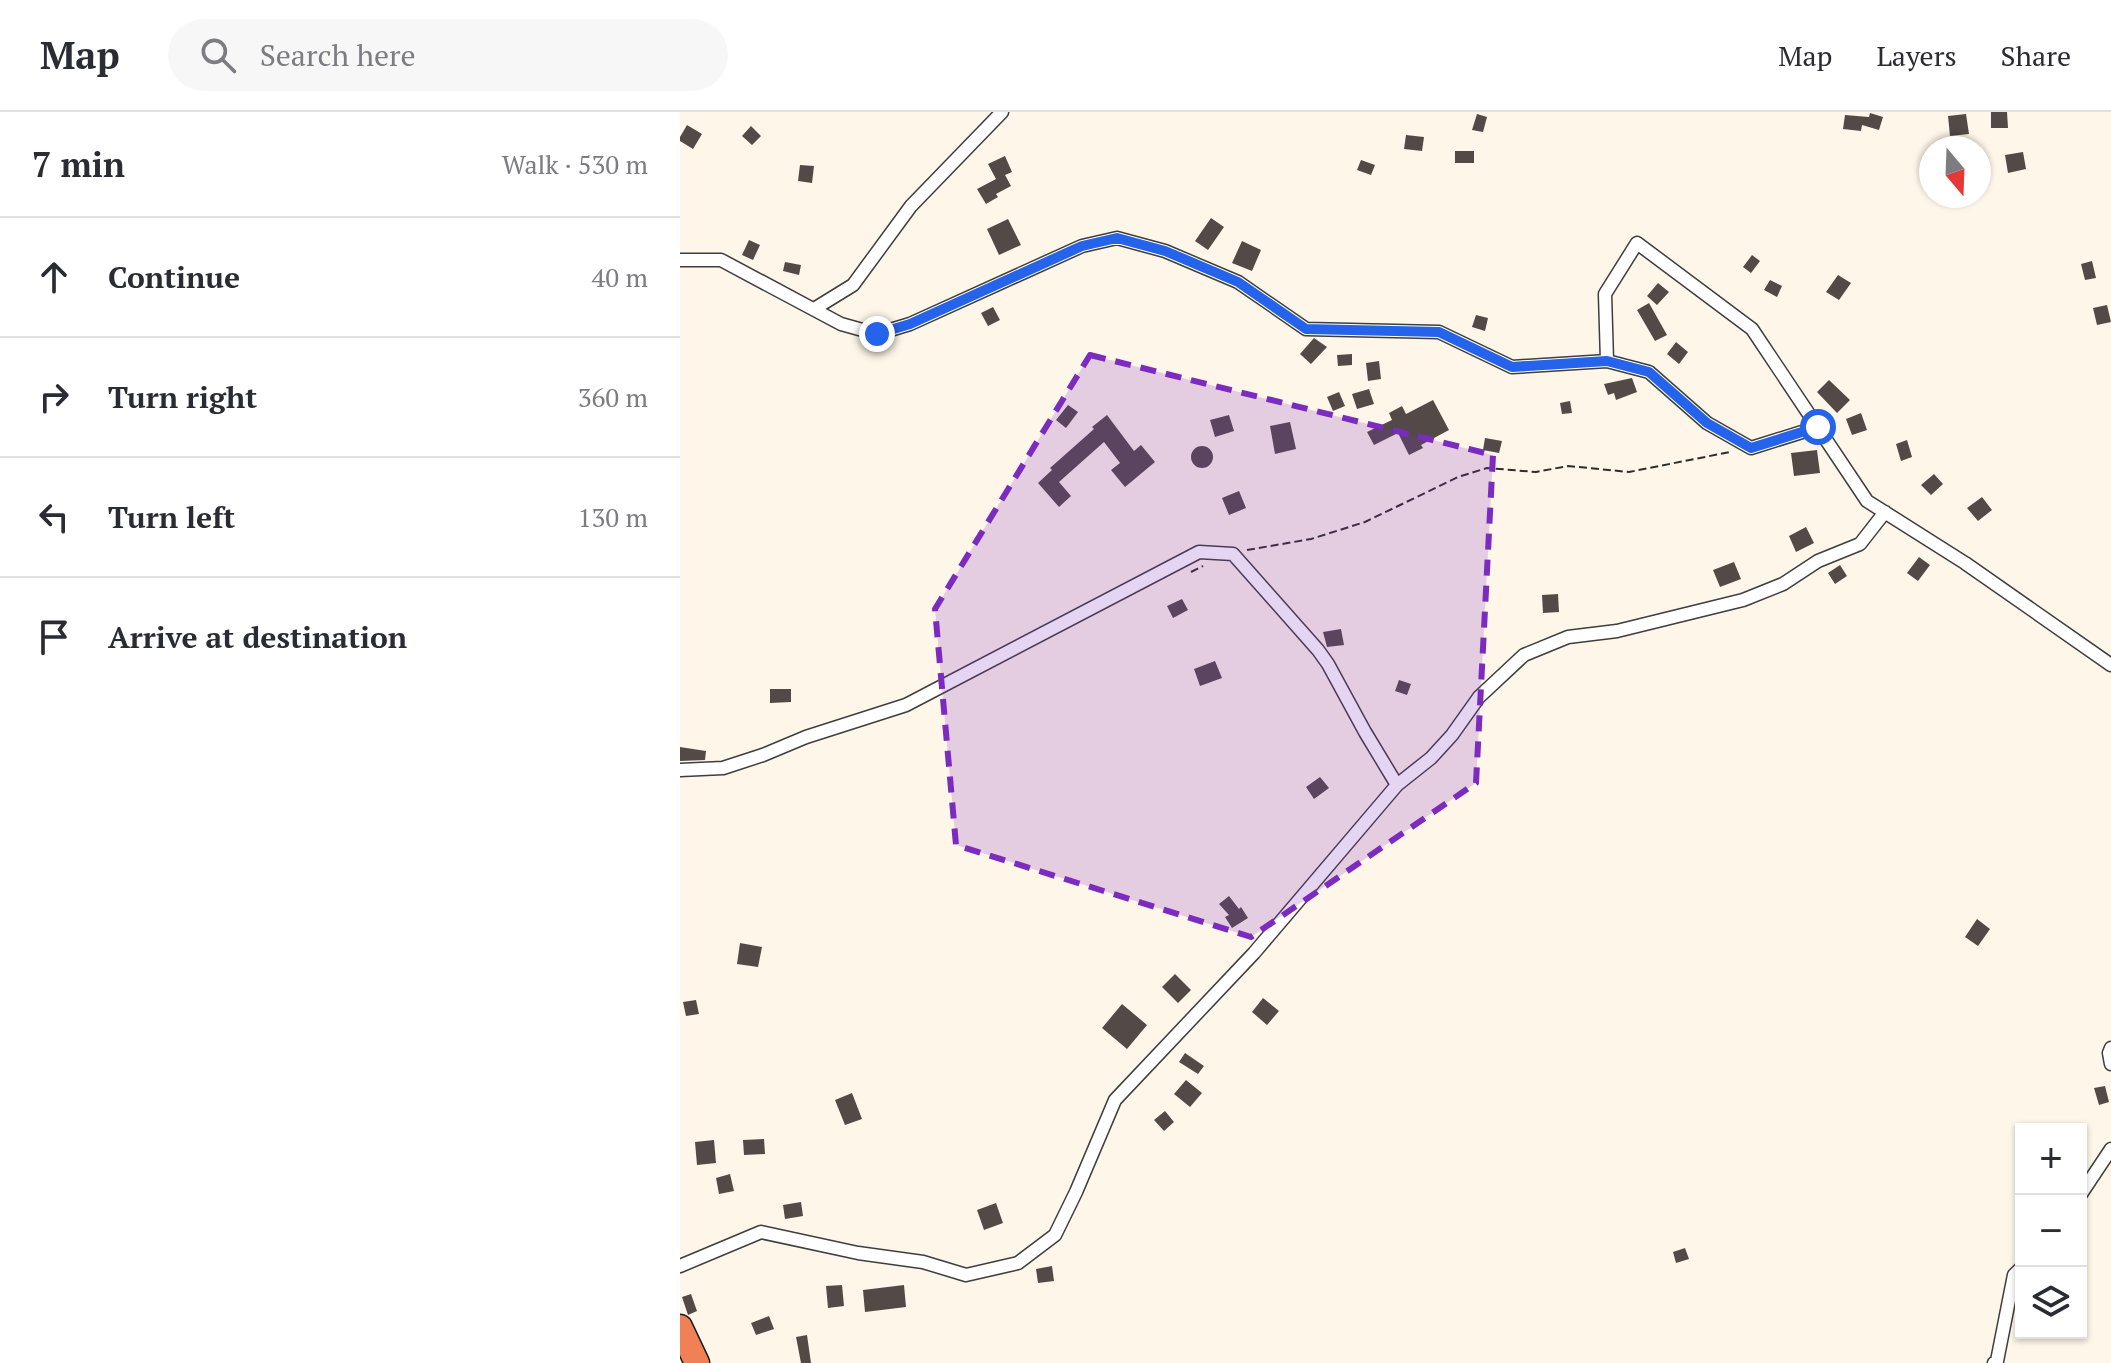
<!DOCTYPE html>
<meta charset="utf-8">
<style>
body{margin:0;font-family:"PT Serif",serif;background:#f7f7f7;color:#2b2b33}
.controls{position:absolute;right:24px;bottom:24px;display:grid;overflow:hidden;border-radius:0px;box-shadow:0 2px 6px #0004}
.controls button{width:72px;height:72px;display:grid;place-items:center;padding:0;border:0;border-bottom:2px solid #e1e1e2;background:#fff;color:#2b2b33;font:40px sans-serif}
.compass{position:absolute;left:1239px;top:24px;width:72px;height:72px;border-radius:50%;background:#fff;box-shadow:0 2px 6px #0004;rotate:161deg}
.stop{position:absolute;width:24px;height:24px;margin:-18px;border:6px solid #2563eb;border-radius:50%;background:#fff}
.stop.end{background:#2563eb;border-color:#fff;box-shadow:0 2px 8px #0008}
.list{margin:0;padding:0;list-style:none}
h2{display:flex;justify-content:space-between;align-items:center;height:104px;margin:0;padding:0 32px;font-size:34px}
h2 small{font-size:26px;font-weight:400;color:#7c7c81}
.list li{display:grid;grid-template-columns:52px 1fr auto;gap:24px;align-items:center;box-sizing:border-box;height:120px;padding:0 32px;border-top:2px solid #e1e1e2}
.list b{display:block;font-size:30px;white-space:nowrap}
.list em{font-size:26px;font-style:normal;color:#7c7c81}
.icon{flex:none;width:44px;height:44px;fill:none;stroke:currentColor;stroke-width:2;stroke-linecap:round;stroke-linejoin:round}
.map{position:relative;flex:none;width:1431px;height:1251px;overflow:hidden}
header{display:flex;align-items:center;gap:48px;box-sizing:border-box;height:112px;padding:0 40px;background:#fff;border-bottom:2px solid #e1e1e2}
header strong{font-size:38px}
nav{display:flex;gap:44px;margin-inline-start:auto;font-size:28px}
.search{width:560px;height:72px;background:#f7f7f7;display:flex;align-items:center;gap:20px;box-sizing:border-box;padding:0 28px;border-radius:44px;color:#7c7c81;font-size:30px}
main{display:flex}
aside{flex:1;background:#fff}
.map>svg:first-child{display:block}
.building{fill:#534a48}
.lines{fill:none;stroke-linecap:round;stroke-linejoin:round}
.street-casing{stroke:#3e3e3e;stroke-width:15}
.highway-casing{stroke:#1c1c1c;stroke-width:27}
.path{stroke:#2d2d2d;stroke-width:2;stroke-dasharray:8 4;stroke-linecap:butt}
.street{stroke:#fff;stroke-width:12}
.highway{stroke:#f08156;stroke-width:24}
.route{stroke:#2563eb;stroke-width:10}
.marked{fill:#7b2cbf;fill-opacity:0.2;stroke:#7b2cbf;stroke-width:6;stroke-dasharray:16 10;stroke-linejoin:round}
</style>
<header>
<strong>Map</strong>
<div class="search"><svg class="icon" aria-label="search" viewBox="0 0 24 24"><circle cx="10" cy="10" r="6"/><path d="M15 15l6 6"/></svg>Search here</div>
<nav><a>Map</a><a>Layers</a><a>Share</a></nav>
</header>
<main>
<aside>
<h2>7 min<small>Walk · 530 m</small></h2>
<ul class="list">
<li><svg class="icon" aria-label="ahead" viewBox="0 0 24 24"><path d="M12 20V5M6 11l6-6 6 6"/></svg><div><b>Continue</b></div><em>40 m</em></li>
<li><svg class="icon" aria-label="right" viewBox="0 0 24 24"><path d="M7 20v-9h11M14 6l5 5-5 5"/></svg><div><b>Turn right</b></div><em>360 m</em></li>
<li><svg class="icon" aria-label="left" viewBox="0 0 24 24"><path d="M17 20v-9H6M10 6l-5 5 5 5"/></svg><div><b>Turn left</b></div><em>130 m</em></li>
<li><svg class="icon" aria-label="arrive" viewBox="0 0 24 24"><path d="M6 21V4h12l-3 4 3 4H6"/></svg><div><b>Arrive at destination</b></div></li>
</ul>
</aside>
<div class="map">
<svg width="1431" height="1251" viewBox="0 0 1431 1251">
<rect width="100%" height="100%" fill="#fef6e9"/>
<!-- building -->
<path class="building" d="M1311,0h16l1,16h-17z
M1190,1l13,4 -4,13 -17,-5 -1,6 -18,-2 2,-14 24,2z
M797,2l10,3 -4,15 -11,-2z
M1286,2l3,20 -19,2 -2,-20z
M7,13l15,9 -9,15 -13,-8v-4z
M71,14l10,10 -9,9 -10,-9z
M726,23l18,2 -2,14 -18,-2z
M775,39h19v12h-19z
M1343,40l3,17 -18,4 -3,-18z
M325,44l7,16 -7,3 6,11 -15,8 2,3 -12,7 -9,-15 19,-10 -8,-15z
M681,48l14,5 -4,10 -14,-5z
M120,53l14,1 -2,17 -14,-2z
M531,106l13,9 -16,23 -13,-9z
M328,107l13,26 -22,10 -12,-26z
M69,128l11,5 -7,15 -11,-5z
M562,129l19,9 -9,21 -20,-8z
M1072,143l8,6 -9,12 -8,-6z
M1412,149l4,17 -11,2 -4,-16z
M105,150l16,3 -2,10 -16,-4z
M1158,163l13,8 -12,17 -13,-8z
M1090,168l12,6 -5,11 -13,-7z
M978,171l11,9 -12,13 -10,-9z
M969,191l18,32 -12,6 -18,-31z
M1427,193l4,17 -14,3 -4,-17z
M313,195l7,13 -12,6 -7,-13z
M796,203l12,3 -3,13 -13,-4z
M634,226l13,9 -16,17 -11,-10z
M996,230l12,10 -9,12 -12,-10z
M672,242v11l-14,1 -1,-11z
M699,249l2,18 -13,2 -2,-18z
M952,266l5,14 -21,8 -2,-7 -6,2 -4,-11z
M1149,268l21,20 -13,13 -20,-21z
M689,277l5,15 -17,5 -5,-15z
M659,280l6,14 -12,5 -6,-14z
M753,288l16,30 -28,15 2,3 -14,7 -11,-22 -24,12 -7,-13 25,-12 -3,-7 13,-7 4,8z
M890,289l2,12 -10,1 -2,-11z
M388,293l10,7 -12,16 -10,-8z
M1181,301l6,17 -15,5 -6,-16z
M427,303l27,36 7,-6 14,17 -30,25 -14,-17 9,-7 -16,-21 -45,40 12,14 -12,11 -21,-24 14,-13 -2,-2 44,-39 -2,-2z
M549,303l5,16 -19,6 -5,-17z
M610,310l6,27 -21,5 -5,-28z
M805,326l17,3 -3,12 -16,-3z
M1227,328l5,17 -11,4 -5,-17z
M511 345a11 11 0 1 1 22 0a11 11 0 1 1-22 0Z
M1137,338l3,23 -26,3 -3,-23z
M1254,362l9,10 -12,11 -10,-10z
M559,379l7,17 -17,7 -7,-17z
M1302,385l10,13 -14,11 -11,-13z
M1126,415l8,16 -18,9 -7,-16z
M1239,445l11,8 -12,16 -11,-8z
M1054,450l7,17 -21,8 -7,-17z
M1160,453l7,11 -12,8 -7,-11z
M878,482l1,18 -16,1 -1,-18z
M502,487l6,11 -15,8 -6,-12z
M661,517l3,16 -17,2 -4,-15z
M535,549l7,17 -22,8 -6,-17z
M719,568l12,4 -4,11 -12,-4z
M90,577h21v13l-21,1z
M0,635l26,4 -1,9 -25,1z
M640,665l9,11 -15,11 -8,-12z
M549,784l10,13 2,-2 7,11 -16,10 -7,-11 4,-2 -10,-11z
M1297,807l13,10 -12,17 -13,-9z
M60,831l22,4 -4,20 -21,-3z
M495,862l16,16 -13,13 -16,-16z
M583,886l16,13 -12,14 -15,-13z
M16,888l3,14 -13,2 -3,-14z
M442,892l25,21 -20,24 -25,-21z
M505,941l19,13 -6,8 -19,-12z
M506,968l16,13 -12,14 -16,-13z
M1425,974l4,16 -10,3 -5,-17z
M172,981l10,26 -17,6 -10,-25z
M485,999l9,11 -10,9 -10,-11z
M84,1027l1,15 -21,1 -1,-15z
M34,1028l2,23 -19,2 -2,-23z
M50,1062l4,17 -15,3 -3,-16z
M121,1090l2,14 -18,3 -2,-14z
M316,1091l7,20 -19,7 -7,-20z
M1005,1136l4,11 -13,4 -3,-11z
M372,1154l2,15 -16,2 -2,-14z
M162,1173l2,21 -16,2 -2,-22z
M224,1173l2,22 -41,5 -2,-22z
M11,1182l6,17 -9,4 -6,-18z
M89,1204l5,13 -18,6 -5,-12z
M127,1223l4,28h-10l-5,-26z"/>
<g class="lines">
<!-- street casing -->
<g class="street-casing">
<path id="street" d="M0,148h41l120,64 36,10 33,-10 172,-78 35,-8 48,13 73,31 68,47 133,3 73,35 95,-6 42,11 58,51 44,25 67,-21
M134,197l39,-24 58,-79 91,-94
M927,249l-2,-67 32,-51 115,86 115,172 98,62 146,102
M0,658l43,-2 40,-13 43,-18 100,-32 293,-153 34,2 85,96 10,14 37,68 32,53
M1431,936l-2,5 2,11
M1401,1082l30,-45
M0,1154l81,-34 97,21 65,9 43,13 52,-12 37,-28 21,-43 39,-92 139,-147 143,-168 34,-27 21,-23 27,-38 45,-42 44,-18 49,-6 126,-31 40,-16 35,-23 42,-17 25,-32
M1314,1251l3,-2 17,-86 7,-7"/>
</g>
<!-- highway casing -->
<g class="highway-casing">
<path id="highway" d="M0,1215l17,36"/>
</g>
<!-- path -->
<path class="path" d="M567,438l64,-11 54,-17 93,-45 29,-9 49,4 32,-6 61,6 101,-20
M511,460l12,-6"/>
<!-- street -->
<use href="#street" class="street"/>
<!-- highway -->
<use href="#highway" class="highway"/>
</g>
<g class="lines">
<!-- route -->
<path class="route" d="M197,222l33,-10 172,-78 35,-8 48,13 73,31 68,47 133,3 73,35 95,-6 42,11 58,51 44,25 67,-21"/>
</g>
<!-- marked area -->
<path class="marked" d="M410,243l403,100 -17,328 -225,154 -295,-92 -21,-236z"/>
</svg>
<div class="controls">
<button>+</button>
<button>−</button>
<button><svg class="icon" aria-label="layers" viewBox="0 0 24 24"><path d="M12 4l9 5-9 5-9-5zM3 14l9 5 9-5"/></svg></button>
</div>
<svg class="compass" viewBox="-18 -18 36 36"><path d="M0-13l5 13h-10z" fill="#e53935"/><path d="M0 13l5-13h-10z" fill="#7c7c81"/></svg>
<div class="stop" style="left:1138px;top:315px"></div>
<div class="stop end" style="left:197px;top:222px"></div>
</div>
</main>
